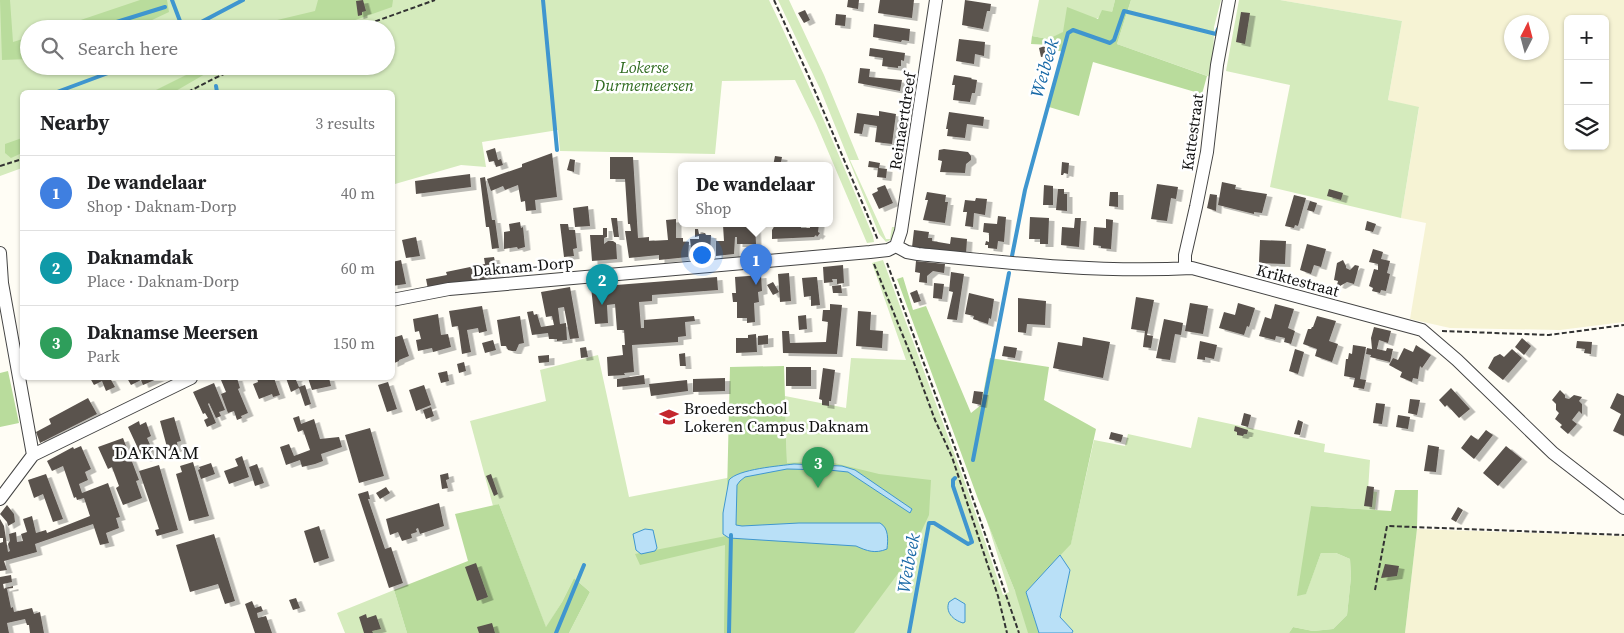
<!DOCTYPE html>
<meta charset="utf-8">
<style>
body{margin:0;font-family:"Source Serif 4",serif;background:#f6f6f6;color:#202124}
.controls{position:absolute;right:15px;top:15px;display:grid;overflow:hidden;border-radius:8px;box-shadow:0 1px 4px #0004}
.controls button{width:45px;height:45px;display:grid;place-items:center;padding:0;border:0;border-bottom:1px solid #e0e0e0;background:#fff;color:#202124;font:25px sans-serif}
.compass{position:absolute;left:1504px;top:15px;width:45px;height:45px;border-radius:50%;background:#fff;box-shadow:0 1px 4px #0004;rotate:6deg}
.you{position:absolute;left:701px;top:254px;width:18px;height:18px;margin:-12px;border:4px solid #fff;border-radius:50%;background:#1a73e8;box-shadow:0 0 0 8px #1a73e833}
.badge{display:grid;place-items:center;width:32px;height:32px;border-radius:50%;background:#1a73e8;color:#fff;font-size:16px;font-weight:700}
.pin{position:absolute;translate:-50% -41px;filter:drop-shadow(0 1px 2px #0008)}
.pin::after{content:'';position:absolute;top:26px;width:18px;height:15px;background:inherit;clip-path:polygon(0 0,100% 0,50% 100%)}
.popup{position:absolute;left:678px;top:162px;width:155px;height:65px;box-sizing:border-box;display:grid;place-content:center;border-radius:8px;background:#fff;filter:drop-shadow(0 1px 4px #0005);font-size:16px;white-space:nowrap;color:#757577}
.popup b{font-size:19px;color:#202124}
.popup::after{content:'';position:absolute;left:50%;top:100%;margin-left:-10px;border:10px solid transparent;border-top-color:#fff}
.list{margin:0;padding:0;list-style:none}
h2{display:flex;justify-content:space-between;align-items:center;height:65px;margin:0;padding:0 20px;font-size:21px}
h2 small{font-size:16px;font-weight:400;color:#757577}
.list li{display:grid;grid-template-columns:32px 1fr auto;gap:15px;align-items:center;box-sizing:border-box;height:75px;padding:0 20px;border-top:1px solid #e0e0e0}
.list b{display:block;font-size:19px;white-space:nowrap}
.list p{margin:0;font-size:16px;white-space:nowrap;color:#757577}
.list em{font-size:16px;font-style:normal;color:#757577}
.icon{flex:none;width:28px;height:28px;fill:none;stroke:currentColor;stroke-width:2;stroke-linecap:round;stroke-linejoin:round}
.map{position:relative;flex:none;width:1624px;height:633px;overflow:hidden}
.search{position:absolute;background:#fff;box-shadow:0 1px 4px #0004;left:20px;top:20px;width:375px;height:55px;display:flex;align-items:center;gap:12px;box-sizing:border-box;padding:0 18px;border-radius:28px;color:#757577;font-size:19px}
.panel{position:absolute;background:#fff;box-shadow:0 1px 4px #0004;left:20px;top:90px;width:375px;height:290px;border-radius:8px}
.map>svg:first-child{display:block}
.farmland{fill:#f6f3d4;fill-rule:evenodd}
.green{fill:#d5ebbd;fill-rule:evenodd}
.forest{fill:#b9dc9c}
.water{fill:#b9e0f7;stroke:#3f96cf}
.lines{fill:none;stroke-linecap:round;stroke-linejoin:round}
.stream{stroke:#3f96cf;stroke-width:4}
.building{fill:#5a524d;filter:url(#shadow)}
.minor-casing{stroke:#444;stroke-width:14}
.path{stroke:#333;stroke-width:2;stroke-dasharray:5 2.5;stroke-linecap:butt}
.minor{stroke:#fff;stroke-width:12}
.labels{text-anchor:middle;dominant-baseline:central;stroke-width:5;stroke-linejoin:round;paint-order:stroke}
.park-label{font-size:16px;font-style:italic;fill:#2f6b1f;stroke:#fff}
.street-label{font-size:16px;fill:#111;stroke:#fff}
.poi-label{font-size:16px;fill:#111;stroke:#fff;text-anchor:start}
.water-label{font-size:18px;font-style:italic;fill:#1768a6;stroke:#fff}
.quarter-label{font-size:19px;letter-spacing:1px;fill:#111;stroke:#fff}
</style>
<div class="map">
<svg width="1624" height="633" viewBox="0 0 1624 633">
<defs>
<filter id="shadow"><feDropShadow dx="5.5" dy="3" stdDeviation="0" flood-color="#0004"/></filter>
</defs>
<rect width="100%" height="100%" fill="#fffdf5"/>
<!-- farmland -->
<path class="farmland" d="M1280,0h344v322l-64,8 -110,-2 -40,-9 16,-96 -25,-5 18,-110 -31,-8 14,-79zM1568,19h37v127h-37zM1512,22h30v30h-30z
M1417,529l207,7v97h-219z"/>
<!-- green -->
<path class="green" d="M0,0h769c37,77 71,157 104,236l1,6 -7,1 -51,-120 -21,-43 -73,1 -7,73 -155,-3 -2,-21 -76,12 4,25 -25,-2 -66,19 -1,-14h-2v-78h-370v76l-22,8zM29,29h357v37h-357z
M778,0h11l35,75 35,85h-9l36,79h4l2,-12h3l-2,12 -7,3 -7,-8 -58,-143z
M1039,0h76l-3,12 -64,27 -16,-3z
M1131,0h90l-7,27 -1,51 -96,-34z
M1239,0h41l122,21 -14,79 31,7 -18,111 -131,-31 20,-102 -64,-14z
M883,260l84,228 36,107 6,-3 -23,-74 29,73 24,42h-470l21,-41 -16,-14 -12,24 -16,26 -47,-124 -6,2 -23,-85 76,-20 -6,-31 58,-15 31,142 98,-19 11,-7 49,-8 -2,-67 61,12 5,-50 55,2 -34,-97z
M1198,417l127,27 -1,8 46,8 -2,31 9,1 -2,18 -64,-4 -5,87 15,-40h15l14,6 1,18 -4,38 -14,14 -20,2 -20,-4 -4,6h-217l1,-2 -13,-14 10,-47 -10,-15 11,-12 23,-103 31,6 3,-12 63,14z
M394,590l13,43h-62l-8,-20z"/>
<!-- forest -->
<path class="forest" d="M0,0h10l3,42 16,-5v22l-27,1z
M140,0h27l2,12 -36,17h-79z
M318,0h75l-1,7 -62,22h-78l21,-8 42,-10z
M1115,0h16l-14,44 90,32 -5,18 -109,-32 -14,54 -30,-9 14,-55 -7,-2 -5,-5 -20,-1 1,-8 16,3 15,-7 4,-25 31,12 4,-9 10,2z
M196,66h26l-10,4 -38,22h-22l40,-20z
M22,138v15l-11,5 -6,-5v-9z
M903,277l10,33 13,-4 45,107 10,-8 9,-47 59,9 -5,33 52,29 -25,115 -45,48 13,41h-11l-13,-42 -37,-92 -81,-220z
M784,366l3,97 39,-2 53,13 52,6 -2,35 -21,45 -54,73h-130l1,-88 -85,20 -5,-11 91,-18 4,-169z
M8,371l11,52 -19,4v-54z
M1395,490h23l-1,39 -12,104h-116l4,-6 20,4 20,-2 14,-14 4,-38 -1,-18 -14,-6h-15l-15,41 -9,2 14,-90 80,5z
M499,504l47,123 16,-25 12,-24 16,14 -21,41h-162l-13,-43 74,-29 -13,-47z"/>
<!-- water -->
<path class="water" d="M794,464l48,2 13,4 57,39 -2,4 -62,-41 -19,-2 -42,-1 -42,8 -5,4 -3,4 -1,40 6,1 57,-3h81c9,5 8,17 7,26 -12,5 -20,2 -31,-3l-127,-8 -6,-4v-21l6,-33c9,-11 50,-14 65,-16z
M645,529l8,1 4,18 -2,3 -14,3 -5,-4 -3,-16z
M1060,555l10,15 -10,47 13,14 -1,2h-33l-13,-41z
M955,598l10,6v18l-2,1c-10,-3 -18,-11 -14,-21z"/>
<g class="lines">
<!-- stream -->
<path class="stream" d="M172,0l11,29
M543,0l14,150
M94,29l71,-22
M188,29l55,-29
M27,50l2,-1
M205,66l1,2
M216,86l1,6
M57,92l70,-26
M1012,256l13,-66 43,-157 5,-3 37,13 4,-3 10,-29 92,23 2,-5
M973,460l36,-187
M556,633l28,-68
M729,633l2,-98
M909,633l20,-110h5l34,21 4,-2 -19,-56v-6l2,-2"/>
</g>
<!-- building -->
<path class="building" d="M363,0l3,11 -4,1v3l-4,1 -2,-15z
M848,0h11l-1,9 -11,-2z
M880,0h34l-2,18 -34,-5z
M965,0l26,4 -1,7h-3l-4,18 -21,-4z
M805,10l5,10 -6,3 -6,-10z
M1241,12l9,1 -5,31 -9,-2z
M836,14l10,1 -1,11 -10,-1z
M874,24l36,5 -1,12 -7,-1 -1,2 -28,-5z
M959,39l26,3 -1,14 -9,-2 -1,10 -18,-3z
M1045,46l3,10 -7,1 -2,-9z
M870,48l35,5 -1,8 -3,-1v6h-3v2l-16,-2 1,-8 -14,-2z
M860,68l10,1 -1,8 33,3 -2,11 -42,-8z
M954,75l18,3 -1,1 6,1 -2,13h-3l-2,9 -17,-2 2,-15h-3z
M879,111l17,3 -4,30 -17,-2 2,-16 -13,-2 -2,10 -8,-1 3,-20 22,3z
M949,112l35,5 -1,9 -16,-2 -2,14 -18,-2 1,-7h-2z
M495,148l3,12 3,-1 2,6 -7,2 -2,-6 -5,1 -3,-11z
M944,149l24,3 3,4v4l-5,4 -1,9 -25,-1 2,-11 -4,-1 1,-10z
M552,153l5,44 -22,3 1,10 -10,1 -1,-10 -4,1 -3,-17 -13,5 -2,-4 -12,5 -4,-12 35,-12v-3z
M775,156l7,1 -1,5 4,1 -1,3h-11z
M610,157h23l5,81 11,-1v4l19,-1 -2,-20 10,-1v19h7v4h6l-1,15 -29,3v-5l-30,3 -4,-27h6l-1,-7h-2l-3,-45h-15z
M570,159l5,1 -1,12 -7,-2z
M869,161l11,2 -1,5 8,1 -1,9 -9,-1 1,-9 -10,-1z
M1062,162l7,1 -1,11 -4,-1 -1,2h-2z
M470,174l1,13 -55,7 -1,-13z
M485,177l7,43h3l4,28 -7,1 -3,-22h-3l-6,-49z
M1222,182l14,3 -1,4 32,5 -5,19 -8,-1v2l-36,-9z
M1157,184l21,3 -2,12 -5,-1 -4,23 -16,-2z
M885,185l8,18 -14,6 -7,-15 6,-3 -1,-3z
M1044,185l9,1v19h-10z
M1058,189h6v5h3v17l-11,-1z
M1329,189l14,4 -2,7 -14,-4z
M927,192l19,3 -1,7h3l-3,21 -22,-3 5,-20h-3z
M1110,192h8v15l-9,-1z
M1210,194l7,1 -1,16 -9,-3z
M1294,195l12,3 -8,28 -3,-1 -1,3 -9,-2z
M976,198l11,1 -2,16 -11,-2 -1,14 -8,-1 2,-14h-4l2,-12 10,1z
M1310,201l7,2 -3,9 -7,-2z
M588,206l2,20 -15,1 -2,-19z
M998,216l8,1 -2,25 -6,-1 -1,8 -9,-1v-3h-3l1,-4 3,1v-9l-6,-1 1,-9 13,1z
M1030,217l19,1 -1,26h-8v-5h-11z
M611,218h6l2,19h-5z
M1075,218h6l-2,29 -18,-2 1,-18 12,1z
M1106,219l7,1 -2,29 -10,-1v-2l-8,-1 1,-18 12,1z
M1367,221l9,3 -3,8 -8,-2z
M520,222l1,6 2,-1 2,20 -7,2 -1,-2 -13,2v-17l6,-1 -1,-7z
M560,224h8l1,6h6l2,18 -4,1 1,7 -10,1z
M736,224h19l1,20h-19v-7h-2l-1,17 -18,2v-15h8l-1,-16 13,1z
M778,224v2h6v-2h17v4h9v-4h9l-1,8 2,1 -3,4 -1,-2 -2,2 -42,2v-9l3,-5z
M603,228h4v9l-3,1v6l4,-3h5l3,2 1,16 -25,2 -2,-26h13z
M695,229h3l1,5 6,-1 1,2h5l-1,20 -18,2 -2,-18h9v-3l-4,1z
M914,230l15,2 -1,6h4v3l18,3 1,-7 16,2 -1,15 -54,-7z
M416,237l4,19 -14,2 -4,-18z
M1260,240l26,1 -1,23 -26,-1z
M1307,244l19,5 -5,18 -7,-2 -3,9 -11,-4z
M1373,249l10,3 -2,7 9,2 -3,12 3,1 -4,17 -5,-1 -1,3 -8,-2 1,-3 -4,-2 5,-17 4,1v-6l-9,-2z
M494,257l4,19 -18,4 -3,-15 8,-1 -1,-6z
M401,260l5,24 -14,2v-24z
M1343,260l3,6v2l4,2 5,-5 4,1 -5,18 -7,-2 -7,4 -3,-1 1,-4 -4,-1 3,-17z
M916,261l29,3 -1,9 -11,-2 -6,5v7l-8,-1 1,-9 -5,-1z
M843,265l1,18 -7,1v-5h-5l1,3 -9,1 -1,-16z
M475,266l2,14 -49,9 -2,-10 21,-4 -1,-3z
M951,272l13,2 -7,46 -10,-1 6,-27 -4,-1z
M789,273l2,28 -11,1 -2,-28z
M761,275l1,16 -4,1 1,10 -5,1 1,19 -8,1v-5h-10v-16h-4l-1,-9h4l-1,-16z
M717,277l1,13 -66,5v6l-13,1 2,26h3v-8l50,-4 1,5 -10,1 1,14 -8,1v5l-46,3 2,27 -10,1 1,2 -17,1 -1,-19 16,-2 -1,-10h3l-1,-15h-7l-2,-26 -8,1 1,18 -13,1 -4,-37z
M815,277h2l3,28 -9,1v-10l-7,1 -2,-19z
M773,282l6,10 -6,3 -6,-10z
M934,283l10,1 -2,15 -9,-1z
M841,285l1,8h-9l-1,-7z
M570,287l9,51 -9,1 -6,-32 -6,1 2,16 6,-1 1,17 -10,1v-2h-8l-1,-6 -16,2 -5,-23 6,-1 1,4 3,-1 4,13 13,-2 -2,-9 -6,1 -5,-25z
M917,290l4,11 -7,2 -4,-10z
M969,293l25,6 -3,20 -2,-1 -1,6 -15,-5 1,-3 -9,-2z
M1136,297l18,3 -7,35 6,1 -2,12 -8,-1 2,-16 -14,-2z
M1018,298l28,3 -1,24 -18,-1 -1,9 -8,-1z
M1190,303l18,3 -5,28 -18,-3z
M1238,303l17,5 -6,19 -2,-1 -3,9 -25,-7 5,-16 11,3z
M830,304l12,1 -5,49 -54,-1 -1,-22h7l1,12 36,-1 2,-20 -6,-1 1,-11h7z
M1275,304l19,5 -6,19 7,3 -4,13 -7,-2 1,-4 -9,-2 -1,4 -16,-4 6,-19 6,2z
M482,306l5,25 -8,2 -1,-5 -11,2 4,22 -9,2 -4,-28 -6,1 -3,-16z
M858,311l13,1 -1,18 13,1 -1,17 -26,-2z
M438,314l3,21 7,-1 3,13 -18,5 -1,-4 -14,3 -2,-11 5,-1 -2,-8 -4,1 -2,-13z
M806,315l1,14 -8,1 -1,-14z
M520,316l4,27 -5,1 -3,7h-4l-4,-1 -2,-4h-5l-4,-26z
M1317,316l19,5 -7,20 9,3 -6,18 -17,-6 2,-7 -14,-5 5,-15h3l1,-2h1z
M1164,319l19,4 -2,12 -6,-1 -5,26 -14,-2z
M1374,327l17,4 -3,12 -9,-3 -2,9 9,2 1,-3 6,1 -3,13 -20,-5 1,-2 -5,-1 1,-6 5,1 -1,-11z
M756,334l1,18 -21,1v-15h12v-3z
M402,335l7,21 -10,4v1l-7,3v-26z
M768,335v9l-10,1v-9z
M1083,337l27,5 -7,36 -50,-10 5,-26 24,4z
M1522,338l9,8 -7,9 -9,-8z
M493,340l3,10 -11,3 -3,-10z
M1200,341l17,4 -3,14 -9,-2v3l-8,-1z
M1577,341l15,1 -1,12 -7,-1 1,-4 -9,-1z
M1353,345l13,2 -6,32 6,1 -2,9 -11,-2 2,-9 -11,-2 2,-17h2l1,-6 3,1z
M1416,345l15,10 -9,13 -2,-2 -2,13 -5,-1 -1,4 -12,-5 2,-5 -13,-7 4,-7 5,2 6,-12 9,4z
M1004,346l13,2 -2,10 -13,-2z
M586,347l2,10 -7,1 -1,-10z
M1295,349l9,3 -6,22 -9,-3z
M1512,349l10,9 -19,22 -15,-12 6,-11 6,-3 4,3z
M685,353l1,13h-6l-1,-12z
M549,355v7l-10,1 -1,-7z
M464,362l2,9 -7,2 -2,-9z
M786,367h25v19h-25z
M823,368l12,2 -4,31h-2v5l-7,-1v-5l-3,-1z
M447,371l2,10 -8,2 -3,-10z
M644,375l1,9 -28,3v-8z
M90,378h20l5,9 -9,4 -4,-10 -8,4z
M127,378h32l-16,7 -2,-5 -10,5z
M225,378h12l3,10 -2,1 10,24 -7,3 1,2 -5,2 -3,-9 -6,2 -7,-19 5,-2 -5,-12z
M257,378h17l6,17 -7,2 -1,-3 -13,5 -6,-15 5,-2z
M286,378h11l-1,2 3,7 6,-2 6,19 -6,2 -6,-18 -8,4z
M308,378h21l2,8 -19,4z
M725,378v13l-32,1v-13z
M687,380l1,11 -37,5 -2,-12z
M388,382l9,27 -10,3 -9,-27z
M214,383l11,27 -6,2 2,4 -5,2 -7,-15 -1,1 8,19 -9,4 -3,-7 4,-2 -3,-5 -2,1 -10,-22z
M424,385l7,20 -15,6 -7,-21z
M1451,388l19,21 -11,9 -12,-13 -2,2 -6,-7z
M1560,390l5,5v3l4,1 5,-4 8,2 -3,4 3,3v10l-3,-3 -7,9 5,4 -9,10 -8,-7 2,-2 -7,-6 4,-6 -3,-3v-6l-4,-4z
M974,391l9,1 -2,13 -9,-2z
M1617,393l7,3v40l-11,-5 8,-17 -11,-6z
M88,398l9,16 -57,29 -4,-11 15,-8 -2,-5z
M1410,399l10,1 -3,15 -9,-2z
M1376,403l9,1 -3,20 -9,-1z
M431,407l3,9 -8,3 -3,-9z
M1244,413l7,2 -3,12 -7,-2z
M1398,415l12,2 -2,12 -12,-2z
M299,416l2,8 13,-5 6,20 19,-2 3,10 -21,7 2,7 -8,3 -13,3 -2,-7 -14,5 -6,-18 9,-3 5,12 16,-6 -7,-20 -5,2 -5,-14z
M174,417l7,24 -4,1 1,6 -10,3 -8,-30z
M1298,420l5,2 -3,13 -6,-1z
M139,421l1,4 6,-3 5,14 -4,2 6,13 -2,1 1,4 -7,3 -2,-3 -1,1 -14,-30z
M1235,426l13,4 -1,4h-3l-1,2 -6,-1v-3l-3,-1z
M370,428l14,48 -25,7 -14,-48z
M1486,430l7,5 -19,24 -13,-11 10,-13 7,5z
M1111,432l12,3 -2,7 -12,-3z
M123,438l16,42 -3,1 6,17 -19,7 -7,-17 3,-2 -6,-16 -1,-3 -4,2 -10,-22z
M1428,445l11,2 -3,25 -12,-1z
M81,446l10,23 -6,3 3,8 -9,4 3,9 26,-10 12,34 -4,1 3,10 -13,5 3,10 -9,2 -7,-21 -58,20 2,8 -33,9 3,9 -7,1v-28l3,-1v-4h-3v-19l4,7 4,26 2,-1 -2,-7 2,-3 -1,-7 7,-2 1,10 6,-1 -2,-7 6,-2 -4,-13 9,-3 4,17 10,-3 1,3 43,-17 -6,-18 -7,2 -1,-3 -2,1 -11,-32 -11,5 -5,-10 26,-14 1,2z
M1506,446l16,13 -24,27 -15,-13z
M242,456l7,21 -20,7 -5,-13 14,-5 -3,-7z
M193,462l16,54 -20,5 -13,-47 6,-2 -2,-6z
M211,463l4,11 -14,5 -3,-9 2,-1 -1,-2z
M257,464l7,19 -9,3 -6,-19z
M159,465l19,65 -21,6 -2,-6 4,-1 -20,-58z
M448,473l1,6 -3,1 2,8 -6,1 -2,-14z
M46,474l17,45 -10,3 -10,-28 -9,4 -6,-18z
M491,474l7,20 -4,2 -8,-20z
M1367,486l7,1 -2,20 -8,-1z
M386,487l4,6 -10,6 -4,-6z
M368,491l2,8h-2l17,50 6,-2 12,36 -14,5 -31,-94z
M439,503l5,23 -24,8 -2,-6 -2,1 1,3 -6,2 1,4 -10,3 -4,-9 -8,3 -4,-16z
M7,505l7,9 1,8 -7,4 -1,-4 -7,-8z
M1458,507l5,3 -7,12 -5,-3z
M319,526l10,32 -15,5 -10,-32z
M214,534l21,67 -10,3 -7,-20 -28,8 -14,-47z
M476,563l12,34 -11,4 -12,-34z
M1385,564l14,2 -2,10 -16,2z
M11,575l1,7 -9,2 1,5 1,-1 8,-2v2l-8,1h2l4,19 2,-1 1,5 18,-4 2,6 6,-2 4,21h-14l-1,-8h-2l-2,-6 -18,4 2,10h-9v-56z
M296,598l4,10 -7,2 -4,-10z
M252,601l3,7 6,-2 2,5 -6,2 1,5 8,-2 6,17h-17l-10,-29z
M366,614l1,4 9,-3 5,14 -9,2 1,2h-9l-5,-16z
M492,623l3,10h-16l-2,-6z"/>
<g class="lines">
<!-- minor casing -->
<g class="minor-casing">
<path id="minor" d="M896,246l11,6 11,2c91,9 183,19 274,14l230,62 35,30 96,93 71,55
M896,246l5,-15 35,-231
M0,253l2,30 31,172
M1185,268v-13l11,-48 11,-55 10,-87 12,-65
M392,300l57,-11 421,-37 18,-2 8,-4
M0,499l33,-44 158,-77"/>
</g>
<!-- path -->
<path class="path" d="M774,0l35,77 69,163
M354,29l81,-29
M188,92l25,-13 29,-13
M0,166l22,-7
M887,263l74,201 58,169
M874,264l40,99 21,57 17,37 46,139 9,37
M1442,331l107,4 75,-10
M1375,590l12,-64 237,9"/>
<!-- minor -->
<use href="#minor" class="minor"/>
</g>
<!-- icons -->
<defs>
<g id="school-bare" transform="scale(1.5)"><path d="M0-5L7-2L0 1L-7-2ZM-4 1L0 2.5L4 1V4Q0 6-4 4Z" fill="#c4262e" stroke="#fff" stroke-width="2.5" paint-order="stroke"/></g>
</defs>
<g fill-rule="evenodd">
<use href="#school-bare" x="669" y="417"/>
</g>
<g class="labels">
<!-- park labels -->
<g class="park-label">
<text x="644" y="67">Lokerse<tspan x="644" dy="18">Durmemeersen</tspan></text>
</g>
<!-- street labels -->
<g class="street-label">
<text transform="translate(902 121) rotate(-81)">Reinaertdreef</text>
<text transform="translate(1192 132) rotate(-82)">Kattestraat</text>
<text transform="translate(523 266) rotate(-5)">Daknam-Dorp</text>
<text transform="translate(1298 280) rotate(15)">Kriktestraat</text>
</g>
<!-- poi labels -->
<g class="poi-label">
<text x="684" y="408">Broederschool<tspan x="684" dy="18">Lokeren Campus Daknam</tspan></text>
</g>
<!-- water labels -->
<g class="water-label">
<text transform="translate(1044 68) rotate(-74)">Weibeek</text>
<text transform="translate(908 563) rotate(-80)">Weibeek</text>
</g>
<!-- quarter labels -->
<g class="quarter-label">
<text x="157" y="452">DAKNAM</text>
</g>
</g>
</svg>
<div class="controls">
<button>+</button>
<button>−</button>
<button><svg class="icon" aria-label="layers" viewBox="0 0 24 24"><path d="M12 4l9 5-9 5-9-5zM3 14l9 5 9-5"/></svg></button>
</div>
<svg class="compass" viewBox="-18 -18 36 36"><path d="M0-13l5 13h-10z" fill="#e53935"/><path d="M0 13l5-13h-10z" fill="#757577"/></svg>
<div class="you"></div>
<div class="pin badge" style="left:756px;top:285px;background:#3f7fe0">1</div>
<div class="popup"><b>De wandelaar</b>Shop</div>
<div class="pin badge" style="left:602px;top:305px;background:#0f9aa8">2</div>
<div class="pin badge" style="left:818px;top:488px;background:#2e9e5b">3</div>
<div class="search"><svg class="icon" aria-label="search" viewBox="0 0 24 24"><circle cx="10" cy="10" r="6"/><path d="M15 15l6 6"/></svg>Search here</div>
<section class="panel">
<h2>Nearby<small>3 results</small></h2>
<ul class="list">
<li><span class="badge" style="background:#3f7fe0">1</span><div><b>De wandelaar</b><p>Shop · Daknam-Dorp</p></div><em>40 m</em></li>
<li><span class="badge" style="background:#0f9aa8">2</span><div><b>Daknamdak</b><p>Place · Daknam-Dorp</p></div><em>60 m</em></li>
<li><span class="badge" style="background:#2e9e5b">3</span><div><b>Daknamse Meersen</b><p>Park</p></div><em>150 m</em></li>
</ul>
</section>
</div>
